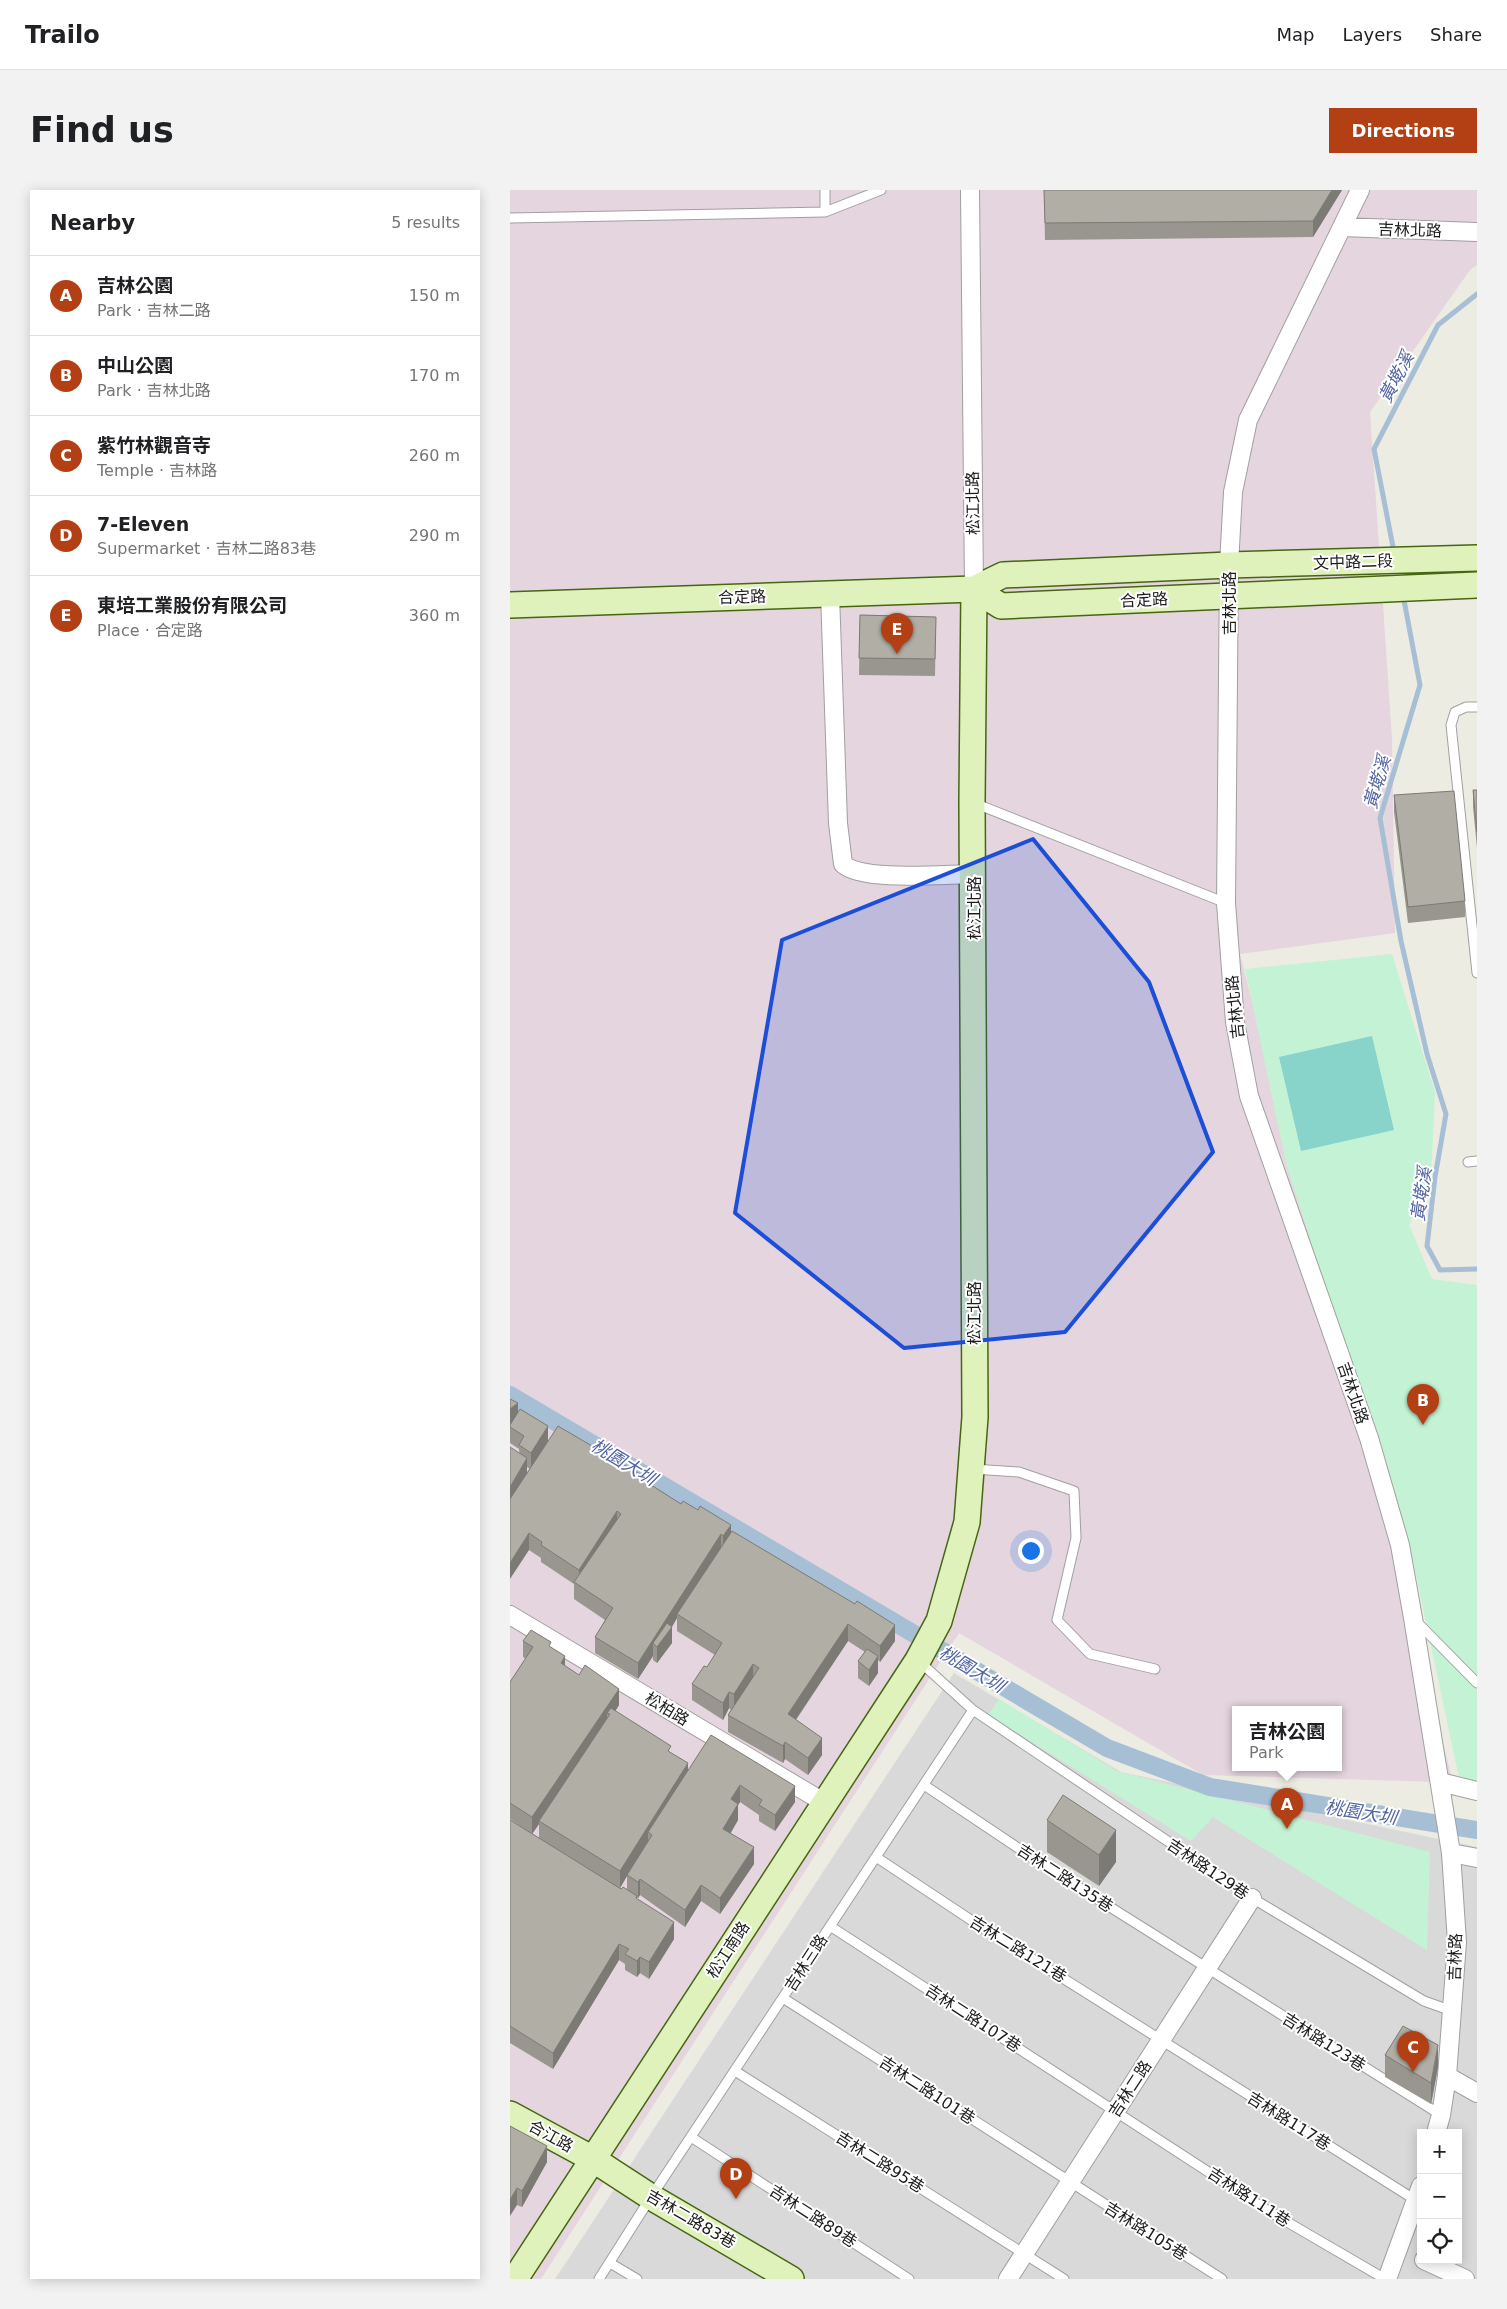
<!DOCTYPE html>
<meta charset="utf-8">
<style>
body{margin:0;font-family:"DejaVu Sans","Noto Sans TC",sans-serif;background:#f2f2f2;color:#202124}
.controls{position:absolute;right:15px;bottom:15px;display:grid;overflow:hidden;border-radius:0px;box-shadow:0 2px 12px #0003}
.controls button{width:45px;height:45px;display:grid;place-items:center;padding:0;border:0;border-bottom:1px solid #e0e0e0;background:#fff;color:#202124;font:25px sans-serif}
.you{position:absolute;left:520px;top:1360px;width:18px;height:18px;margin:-12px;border:4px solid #fff;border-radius:50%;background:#1a73e8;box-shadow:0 0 0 8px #1a73e833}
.badge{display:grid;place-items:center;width:32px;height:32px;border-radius:50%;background:#b33f15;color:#fff;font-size:16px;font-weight:700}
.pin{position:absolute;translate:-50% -41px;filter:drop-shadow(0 1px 2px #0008)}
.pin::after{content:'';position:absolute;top:26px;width:18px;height:15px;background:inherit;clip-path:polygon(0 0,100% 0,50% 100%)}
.popup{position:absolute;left:722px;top:1516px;width:110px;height:65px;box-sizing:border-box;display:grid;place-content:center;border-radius:0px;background:#fff;filter:drop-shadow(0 1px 4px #0005);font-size:16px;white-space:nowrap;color:#757577}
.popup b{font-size:19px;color:#202124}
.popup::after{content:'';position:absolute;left:50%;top:100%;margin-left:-10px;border:10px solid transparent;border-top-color:#fff}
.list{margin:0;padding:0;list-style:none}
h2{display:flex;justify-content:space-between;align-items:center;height:65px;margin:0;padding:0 20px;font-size:21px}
h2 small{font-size:16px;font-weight:400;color:#757577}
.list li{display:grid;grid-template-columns:32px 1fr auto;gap:15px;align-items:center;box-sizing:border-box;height:80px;padding:0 20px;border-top:1px solid #e0e0e0}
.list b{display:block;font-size:19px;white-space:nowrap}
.list p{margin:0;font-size:16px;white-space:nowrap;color:#757577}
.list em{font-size:16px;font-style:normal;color:#757577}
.icon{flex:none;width:28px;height:28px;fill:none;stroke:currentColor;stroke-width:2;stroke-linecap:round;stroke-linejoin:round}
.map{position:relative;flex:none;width:967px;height:2089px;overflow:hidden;border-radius:0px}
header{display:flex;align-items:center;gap:30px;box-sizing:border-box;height:70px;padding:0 25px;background:#fff;border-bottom:1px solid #e0e0e0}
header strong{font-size:24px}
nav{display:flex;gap:28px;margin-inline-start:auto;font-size:18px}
.intro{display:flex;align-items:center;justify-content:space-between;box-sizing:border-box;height:120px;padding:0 30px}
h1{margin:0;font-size:35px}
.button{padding:12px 22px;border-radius:0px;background:#b33f15;color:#fff;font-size:18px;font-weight:700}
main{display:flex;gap:30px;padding:0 30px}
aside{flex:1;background:#fff;border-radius:0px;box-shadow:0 2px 12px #0003}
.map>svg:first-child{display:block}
.residential{fill:#dad9d9;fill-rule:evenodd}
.industrial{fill:#e5d5de;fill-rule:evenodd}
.park{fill:#c3f3d4}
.pitch{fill:#88d3ca}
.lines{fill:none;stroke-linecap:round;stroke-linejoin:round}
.stream{stroke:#a7bfd5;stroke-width:5}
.canal{stroke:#a7bfd5;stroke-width:18}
.lane-casing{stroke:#a0a0a0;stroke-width:11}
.street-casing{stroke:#a0a0a0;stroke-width:20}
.secondary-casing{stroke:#466610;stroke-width:28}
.lane{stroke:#fff;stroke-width:9}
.street{stroke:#fff;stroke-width:18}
.secondary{stroke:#e0f2bb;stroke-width:25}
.wall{fill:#98968f;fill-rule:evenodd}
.shaded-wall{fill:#7c7a74}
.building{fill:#b1aea6;stroke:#7c7a74}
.marked{fill:#1d4ed8;fill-opacity:0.2;stroke:#1d4ed8;stroke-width:4;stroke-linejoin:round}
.labels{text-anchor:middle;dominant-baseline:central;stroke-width:4;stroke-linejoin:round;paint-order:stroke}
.street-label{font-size:16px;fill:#1c1c1c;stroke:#fff}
.water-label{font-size:18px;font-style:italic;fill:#5365a1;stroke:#fff}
</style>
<header>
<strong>Trailo</strong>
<nav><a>Map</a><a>Layers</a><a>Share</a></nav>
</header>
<div class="intro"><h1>Find us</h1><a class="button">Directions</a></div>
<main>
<aside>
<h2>Nearby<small>5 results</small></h2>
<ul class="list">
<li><span class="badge">A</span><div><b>吉林公園</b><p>Park · 吉林二路</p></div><em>150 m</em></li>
<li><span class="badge">B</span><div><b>中山公園</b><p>Park · 吉林北路</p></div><em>170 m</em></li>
<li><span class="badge">C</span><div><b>紫竹林觀音寺</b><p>Temple · 吉林路</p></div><em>260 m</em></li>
<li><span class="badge">D</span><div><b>7-Eleven</b><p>Supermarket · 吉林二路83巷</p></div><em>290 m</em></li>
<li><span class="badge">E</span><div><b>東培工業股份有限公司</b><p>Place · 合定路</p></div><em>360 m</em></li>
</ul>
</aside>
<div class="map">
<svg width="967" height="2089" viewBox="0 0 967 2089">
<rect width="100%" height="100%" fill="#ecece3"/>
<!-- residential -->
<path class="residential" d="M444,1483l167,99 356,75v432h-922zM911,1943h37v127h-37z"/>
<!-- industrial -->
<path class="industrial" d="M0,0h967v75l-7,5 -100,142 22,327 3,194 -155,21 216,840 -16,-12 -237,-7 -244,-142 -418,646h-31zM726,1520h102v58h-102z"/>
<!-- park -->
<path class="park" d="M882,764l43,138 -4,87 -22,46 23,54 45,6v502l-17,-4 -46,-217 -128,-403 -41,-194z
M489,1509l118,72 313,81 -3,98 -214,-133 -22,24 -203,-126z"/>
<!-- pitch -->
<path class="pitch" d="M862,846l22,94 -93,21 -22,-94z"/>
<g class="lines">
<!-- stream -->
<path class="stream" d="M884,362l-20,-103 64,-124 39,-31
M893,405l17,90 -40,133 21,123 26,113 19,60 -11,63 -8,69 13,24 37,-1"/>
<!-- canal -->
<path class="canal" d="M0,1205l597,353 103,39 267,43"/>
<!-- lane casing -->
<g class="lane-casing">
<path id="lane" d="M315,22v-22
M0,28l315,-6 56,-22
M967,517h-11l-11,5 -4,13 26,248
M464,613l252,100
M958,972l9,-1
M463,1279l46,3 55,19 2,47 -19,82 33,34 65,15
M905,1430l62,63
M463,1520l279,188 172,103 28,10
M414,1595l124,83 393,247
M366,1667l104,69 437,275
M320,1736l440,286 115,67
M273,1808l439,281
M225,1881l329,208
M181,1947l218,142
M100,2073l27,16
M89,2089l52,-82 322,-487 -53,-48"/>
</g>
<!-- street casing -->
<g class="street-casing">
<path id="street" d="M460,0l4,399
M850,0l-112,230 -15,72 -4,73 -3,338 9,119 14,74 120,342 31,107 13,73 38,235 6,89 -10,134 -6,39 -5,18
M832,37l135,5
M320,404l8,229 5,41c19,18 102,10 131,10
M0,1425l315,188
M930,1592l37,9
M941,1663l26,5
M937,1886l30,17
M914,2070l41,19
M498,2089l244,-381
M877,2089l34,-93"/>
</g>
<!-- secondary casing -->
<g class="secondary-casing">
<path id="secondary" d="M464,399l27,17 476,-21
M0,415l464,-16 29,-14 226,-10 248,-7
M0,1924l81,44 60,39 140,82
M5,2089l403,-619 21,-39 28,-99 8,-105 -3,-615 2,-213"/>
</g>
<!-- lane -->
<use href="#lane" class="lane"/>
<!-- street -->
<use href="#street" class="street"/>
<!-- secondary -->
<use href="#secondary" class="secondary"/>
</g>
<!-- wall -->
<path class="wall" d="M534,0h298l-29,47 -268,3z
M350,425l76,2 -1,59 -76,-1z
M963,600h4v58l-4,-41z
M884,605l71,106v16l-57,6 -14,-111z
M0,1209l8,13 30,29 102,43 31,20 50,29 164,108 -15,21 -2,-2v13l-9,13 -11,-8v-17l7,-9 -17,-11 -52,79 26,35 -14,20 -23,-16 -2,4 -55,-31v-17l3,-5 -2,-2 -6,12 -31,-20v-16l15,-17 8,-12 -38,-24v-13l-5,9v16l-15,20 -4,-3v-4l-15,23 -43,-26v-16l10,-17 -31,-21v-15l-33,-22v-4l-12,-8 -10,-101 -9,-6zM17,1277l3,2 -3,4z
M13,1451l28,7 14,18 54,39 -4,6 56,42 17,18 23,-36 84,67 -20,29 -16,-10v-6l-19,-13 -2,3v15l-7,13 23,31 -34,50 -19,-13 -16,26 -45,-32 -2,3h-1v1l37,40 -25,40 -9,-6 -3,4 -12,-7v-6l-6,-4 -66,109 -43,-26v-223l16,10 -16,-11v-137l16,-23 -3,-2zM29,1634v14l-7,-4zM117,1686v13h-6l-1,-1z
M537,1630l69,42 -17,24 -52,-34z
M875,1865l53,12 -7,37 -46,-27z
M0,1936l37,36 -25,45 -5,-2z"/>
<!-- shaded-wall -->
<path class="shaded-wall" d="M822,0h10l-29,47v-16z
M8,1213v17l-8,6v-17z
M38,1236v16l-17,27v-16z
M17,1268v17l-17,28v-16z
M107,1321v17l-38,59v-17z
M221,1335v16l-8,12v-17z
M19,1343v17l-19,29v-16z
M211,1344v17l-44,63v4l-7,12 2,-3v16l-15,20v-16l-4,-4v13l-15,23v-16z
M338,1434v17l-60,90v-17z
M385,1435v16l-15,21v-16z
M55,1466v16l-4,-9z
M368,1466v17l-9,13v-16z
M243,1474v17l-19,30v-17z
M109,1499v16l-9,15v-6l-3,-1v10l-68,98v3l-7,10v-17z
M219,1502v16l-6,12v-17z
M312,1548v17l-14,20v-17z
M275,1552v17l-2,4v-17z
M178,1573v17l-40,52v11l-21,32v1l-7,12v-17z
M230,1595v17l-2,3v15l-15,25v-16l8,-30z
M285,1596v16l-20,29v-16z
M606,1640v32l-17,24v-31z
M244,1657v17l-34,50v-16z
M130,1689v16l-2,3v-16z
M191,1695v16l-16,26v-17z
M164,1732v17l-25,40v-17z
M109,1754v16l-66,109v-16z
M130,1767v16l-3,4v-16z
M928,1855v22l-7,37v-21z
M37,1956v16l-25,45v-16z
M7,1998v17l-7,11v-16z"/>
<!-- building -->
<path class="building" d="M534,0h288l-19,31 -268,2z
M350,425l76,2 -1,42 -76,-1z
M963,600h4v42z
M944,601l11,110 -57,6 -14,-112z
M0,1209l8,4 -8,6z
M10,1219l28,17 -17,27 -12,-8 5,-9 -14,-9v-2z
M48,1236l92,54 -2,3 33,21 2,-3 15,9 2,-4 31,19 -8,11 -2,-2 -83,129 -43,-26 18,-29 -39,-26 47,-68 -4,-3 -38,59 -38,-25 1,-3 -13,-9 -19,30v-64z
M0,1257l17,11 -17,29z
M222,1341l123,73 2,-3 38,24 -15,21 -32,-22 -60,90 34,24 -14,20 -23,-16 -2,4 -55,-31 31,-47 -6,-4 -19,30 -5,-2 -6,11 -31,-19 12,-18 3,1 15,-24 -45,-29z
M157,1433l5,4 -15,20 -4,-4z
M21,1440l20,12 -2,4 16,10 -4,7 18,12 6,-10 34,24 -87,128 -22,-14v-121l23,-35 -10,-6z
M357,1459l11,7 -9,14 -11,-9z
M101,1518l60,38 -3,5 20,12 -68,108 -81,-50 71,-107 -3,-1z
M201,1545l84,51 -20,29 -16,-10 3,-5 -22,-15 -9,14 7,5 -15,25 31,18 -34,51 -19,-13 -16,25 -45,-31 -2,3 -11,-7 25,-40 -4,-3z
M553,1605l53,35 -17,25 -52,-35z
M0,1630l111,69 2,-2 14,9 -1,2 38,24 -25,40 -9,-5 -3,4 -12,-7 4,-5 -10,-5 -66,109 -43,-27z
M893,1836l35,19 -7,38 -46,-28z
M0,1936l37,20 -25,45 -5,-3 -7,12z"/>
<!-- marked area -->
<path class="marked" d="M523,649l116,143 64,170 -148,180 -161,16 -169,-135 47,-273z"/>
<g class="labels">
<!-- street labels -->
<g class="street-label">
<text transform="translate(900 40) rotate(2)">吉林北路</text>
<text transform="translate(463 313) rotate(-91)">松江北路</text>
<text transform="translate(843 372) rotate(-2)">文中路二段</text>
<text transform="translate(232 407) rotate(-2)">合定路</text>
<text transform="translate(634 410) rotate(-3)">合定路</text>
<text transform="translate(719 413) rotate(-90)">吉林北路</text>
<text transform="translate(464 718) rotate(-90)">松江北路</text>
<text transform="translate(725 817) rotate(-96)">吉林北路</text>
<text transform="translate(464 1123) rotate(-90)">松江北路</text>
<text transform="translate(843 1203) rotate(71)">吉林北路</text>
<text transform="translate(157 1519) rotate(31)">松柏路</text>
<text transform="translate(698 1679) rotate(34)">吉林路129巷</text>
<text transform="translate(555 1688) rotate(33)">吉林二路135巷</text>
<text transform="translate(508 1759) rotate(32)">吉林二路121巷</text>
<text transform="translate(218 1760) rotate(-57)">松江南路</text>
<text transform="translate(945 1767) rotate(-88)">吉林路</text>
<text transform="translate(296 1773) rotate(-57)">吉林三路</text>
<text transform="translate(463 1828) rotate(33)">吉林二路107巷</text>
<text transform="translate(814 1852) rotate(32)">吉林路123巷</text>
<text transform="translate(620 1899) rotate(-57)">吉林二路</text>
<text transform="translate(417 1900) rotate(33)">吉林二路101巷</text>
<text transform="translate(779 1931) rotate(32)">吉林路117巷</text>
<text transform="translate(41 1946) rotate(29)">合江路</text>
<text transform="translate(370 1972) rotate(32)">吉林二路95巷</text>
<text transform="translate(739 2007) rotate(33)">吉林路111巷</text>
<text transform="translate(303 2026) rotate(33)">吉林二路89巷</text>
<text transform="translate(181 2029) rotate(30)">吉林二路83巷</text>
<text transform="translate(636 2041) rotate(32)">吉林路105巷</text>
</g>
<!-- water labels -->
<g class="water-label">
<text transform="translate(886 187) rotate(-63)">黃墘溪</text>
<text transform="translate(867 592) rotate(-74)">黃墘溪</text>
<text transform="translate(911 1004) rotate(-82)">黃墘溪</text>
<text transform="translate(114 1272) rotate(31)">桃園大圳</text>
<text transform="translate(462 1479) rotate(31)">桃園大圳</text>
<text transform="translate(851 1622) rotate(9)">桃園大圳</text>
</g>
</g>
</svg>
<div class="controls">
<button>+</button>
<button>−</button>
<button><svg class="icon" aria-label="locate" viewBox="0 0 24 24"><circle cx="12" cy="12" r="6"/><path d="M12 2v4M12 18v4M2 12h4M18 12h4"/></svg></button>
</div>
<div class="you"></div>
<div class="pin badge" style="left:777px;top:1639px">A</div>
<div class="popup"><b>吉林公園</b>Park</div>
<div class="pin badge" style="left:913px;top:1235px">B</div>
<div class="pin badge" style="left:903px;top:1882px">C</div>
<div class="pin badge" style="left:226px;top:2009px">D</div>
<div class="pin badge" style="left:387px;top:464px">E</div>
</div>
</main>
